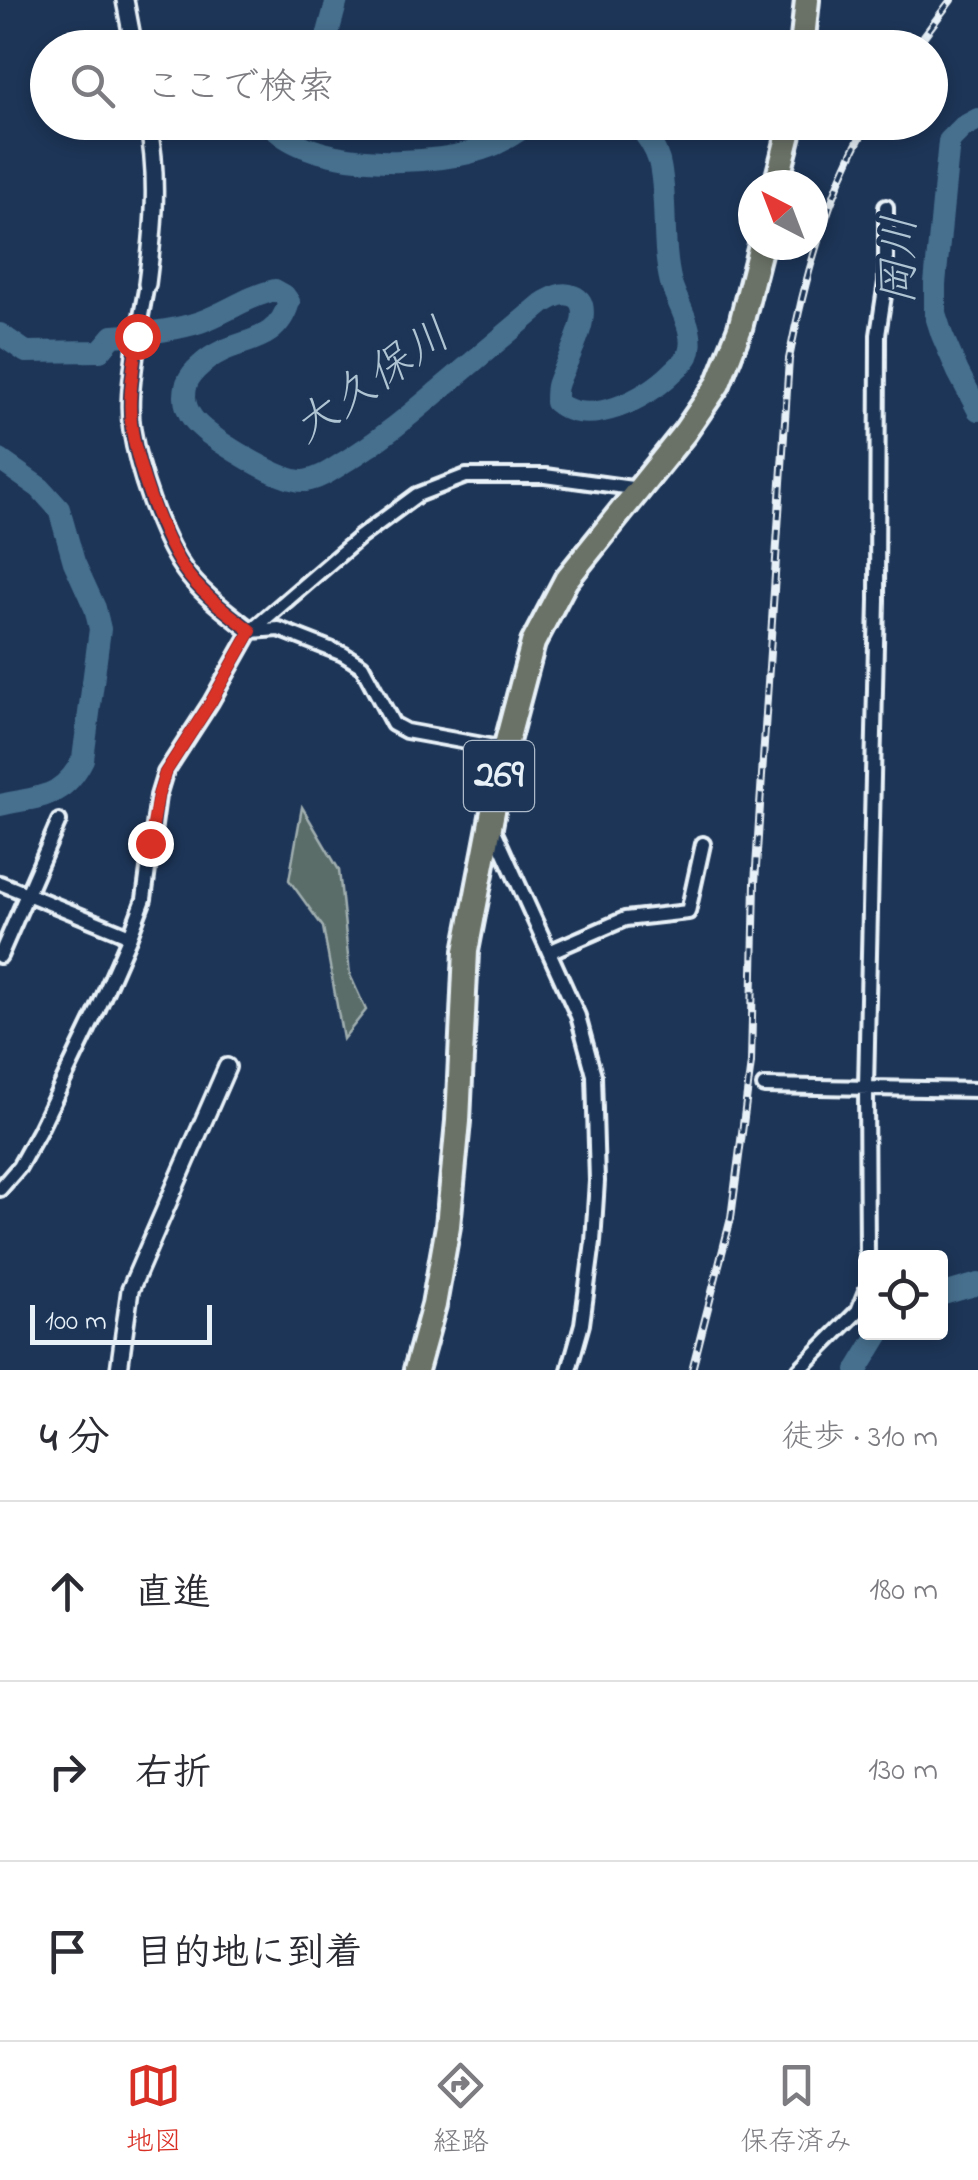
<!DOCTYPE html>
<html lang="ja">
<meta charset="utf-8">
<style>
body{margin:0;font-family:"Indie Flower","Klee One",sans-serif;background:#f7f7f7;color:#2b2b33}
.controls{position:absolute;right:30px;bottom:30px;display:grid;overflow:hidden;border-radius:10px;box-shadow:0 5px 15px #0003}
.controls button{width:90px;height:90px;display:grid;place-items:center;padding:0;border:0;border-bottom:2px solid #e1e1e2;background:#fff;color:#2b2b33;font:50px sans-serif}
.compass{position:absolute;left:738px;top:170px;width:90px;height:90px;border-radius:50%;background:#fff;box-shadow:0 5px 15px #0003;rotate:318deg}
.scale{position:absolute;left:30px;bottom:25px;width:182px;box-sizing:border-box;padding-left:10px;border:5px solid #e8f1f8;border-top:0;font-size:28px;line-height:35px;white-space:nowrap;color:#e8f1f8;-webkit-text-stroke:8px #1d3557;paint-order:stroke}
.stop{position:absolute;width:30px;height:30px;margin:-22px;border:8px solid #d93025;border-radius:50%;background:#fff}
.stop.end{background:#d93025;border-color:#fff;box-shadow:0 2px 10px #0008}
.list{margin:0;padding:0;list-style:none}
h2{display:flex;justify-content:space-between;align-items:center;height:130px;margin:0;padding:0 40px;font-size:42px}
h2 small{font-size:32px;font-weight:400;color:#7c7c81}
.list li{display:grid;grid-template-columns:65px 1fr auto;gap:30px;align-items:center;box-sizing:border-box;height:180px;padding:0 40px;border-top:2px solid #e1e1e2}
.list b{display:block;font-size:38px;white-space:nowrap}
.list em{font-size:32px;font-style:normal;color:#7c7c81}
.icon{flex:none;width:55px;height:55px;fill:none;stroke:currentColor;stroke-width:2;stroke-linecap:round;stroke-linejoin:round}
.map{position:relative;flex:none;width:978px;height:1370px;overflow:hidden}
.search{position:absolute;background:#fff;box-shadow:0 5px 15px #0003;left:30px;right:30px;top:30px;height:110px;display:flex;align-items:center;gap:25px;box-sizing:border-box;padding:0 35px;border-radius:55px;color:#7c7c81;font-size:38px}
.sheet{height:670px;background:#fff}
nav{display:flex;justify-content:space-around;align-items:center;box-sizing:border-box;height:140px;border-top:2px solid #e1e1e2;background:#fff;font-size:28px;color:#7c7c81}
nav a{display:grid;justify-items:center;gap:5px}
nav .on{color:#d93025}
.map>svg:first-child{display:block}
.green{fill:#5a6d69;stroke:#a1afb0;stroke-width:2.5}
.lines{fill:none;stroke-linecap:round;stroke-linejoin:round}
.river{stroke:#466f8e;stroke-width:22}
.minor-casing{stroke:#e8f1f8;stroke-width:20}
.tertiary-casing{stroke:#e8f1f8;stroke-width:22}
.trunk-casing{stroke:#e8f1f8;stroke-width:30}
.minor{stroke:#1d3557;stroke-width:12}
.tertiary{stroke:#1d3557;stroke-width:15}
.trunk{stroke:#6a7166;stroke-width:22}
.rail-casing{stroke:#e8f1f8;stroke-width:8}
.rail{stroke:#1d3557;stroke-width:4;stroke-dasharray:11;stroke-linecap:butt}
.route{stroke:#d93025;stroke-width:12}
.labels{text-anchor:middle;dominant-baseline:central;stroke-width:9;stroke-linejoin:round;paint-order:stroke}
.shield{fill:#1d3557;stroke:#abb9c8;stroke-width:2.5}
.shield-label{font-size:40px;font-weight:bold;fill:#e8f1f8}
.water-label{font-size:45px;font-style:italic;fill:#afc4d3;stroke:#1d3557}
</style>
<div class="map">
<svg width="978" height="1370" viewBox="0 0 978 1370">
<rect width="100%" height="100%" fill="#1d3557"/>
<filter id="ink" filterUnits="userSpaceOnUse"><feTurbulence type="fractalNoise" baseFrequency=".01" numOctaves="2"/><feDisplacementMap in="SourceGraphic" scale="20" xChannelSelector="R" yChannelSelector="G"/><feConvolveMatrix kernelMatrix="1 2 1 2 8 2 1 2 1" color-interpolation-filters="sRGB"/></filter>
<g filter="url(#ink)">
<!-- green -->
<path class="green" d="M302,807l37,63 11,105 16,35 -23,29 -20,-112 -34,-47z"/>
<g class="lines">
<!-- river -->
<path class="river" d="M324,48l13,-48
M978,119l-15,8 -14,14 -14,143v29l7,22 16,37 20,38
M277,122l-1,8c44,40 163,37 215,16 15,-6 28,-15 40,-24
M0,334l26,18 74,-1 13,-15c29,-2 60,-5 87,-14 26,-9 48,-26 75,-32l9,5 5,7c-14,48 -56,33 -88,63 -6,5 -11,10 -14,18 -9,30 13,45 35,60 17,11 63,40 83,38 15,-2 28,-12 41,-20 35,-21 66,-48 97,-74 33,-28 67,-56 100,-84 9,-5 19,-12 30,-7 28,11 -12,72 -16,90 -1,2 -1,13 -1,16 33,27 90,-3 116,-29 5,-5 13,-11 16,-17 10,-23 -11,-52 -17,-73 -10,-40 -3,-85 -12,-122 -4,-14 -14,-28 -24,-39
M0,460l40,28 19,21 15,53 21,46 5,21 -17,130c-20,40 -43,37 -83,46
M940,1295l38,-11
M857,1370l23,-38"/>
<!-- minor casing -->
<g class="minor-casing">
<path id="minor" d="M137,337l10,-53
M251,631l28,-2 64,25 19,12 31,58 13,7 99,18
M492,826l86,190 16,59 3,106 -4,61 -11,82 -13,46
M0,883l130,53
M549,952l76,-33 63,-7 15,-68
M0,956l59,-135
M764,1086l214,4
M0,1189l19,-22 20,-36 59,-122 32,-73 14,-37 14,-103 7,-23 46,-71 40,-71 109,-94 57,-42 49,-19h79l94,13
M867,1258l-1,-171 11,-487 1,-265 8,-53v-75
M799,1370l59,-59 8,-20"/>
</g>
<!-- tertiary casing -->
<g class="tertiary-casing">
<path id="tertiary" d="M125,0l9,48
M147,284c7,-56 12,-106 1,-162
M137,337c-3,30 -10,62 -5,93 6,39 28,105 51,138 17,25 44,44 68,63
M119,1370l11,-80 97,-223"/>
</g>
<!-- trunk casing -->
<g class="trunk-casing">
<path id="trunk" d="M802,48l5,-48
M776,185l16,-63
M416,1370l18,-65 14,-79 10,-105 8,-170 39,-202 28,-106 33,-63 119,-148 33,-48 22,-56 21,-83"/>
</g>
<!-- minor -->
<use href="#minor" class="minor"/>
<!-- tertiary -->
<use href="#tertiary" class="tertiary"/>
<!-- trunk -->
<use href="#trunk" class="trunk"/>
<!-- rail casing -->
<g class="rail-casing">
<path id="rail" d="M915,48l36,-48
M692,1370l39,-152 20,-155 4,-180 34,-524c16,-83 38,-162 79,-237"/>
</g>
<!-- rail -->
<use href="#rail" class="rail"/>
</g>
</g>
<g class="lines" filter="url(#ink)">
<!-- route -->
<path class="route" d="M137,336c-3,31 -10,63 -5,94 6,38 29,105 51,138 17,25 44,44 68,63l-40,71 -46,71 -7,23 -8,47"/>
</g>
<g class="labels">
<!-- shield labels -->
<rect class="shield" x="464" y="741" width="70" height="70" rx="8"/>
<g class="shield-label">
<text x="499" y="776">269</text>
</g>
<!-- water labels -->
<g class="water-label">
<text transform="translate(902 260) rotate(-89)">岡川</text>
<text transform="translate(373 383) rotate(-35)">大久保川</text>
</g>
</g>
</svg>
<div class="controls">
<button><svg class="icon" aria-label="locate" viewBox="0 0 24 24"><circle cx="12" cy="12" r="6"/><path d="M12 2v4M12 18v4M2 12h4M18 12h4"/></svg></button>
</div>
<svg class="compass" viewBox="-18 -18 36 36"><path d="M0-13l5 13h-10z" fill="#e53935"/><path d="M0 13l5-13h-10z" fill="#7c7c81"/></svg>
<div class="scale">100 m</div>
<div class="stop" style="left:137px;top:336px"></div>
<div class="stop end" style="left:150px;top:843px"></div>
<div class="search"><svg class="icon" aria-label="search" viewBox="0 0 24 24"><circle cx="10" cy="10" r="6"/><path d="M15 15l6 6"/></svg>ここで検索</div>
</div>
<section class="sheet">
<h2>4 分<small>徒歩 · 310 m</small></h2>
<ul class="list">
<li><svg class="icon" aria-label="ahead" viewBox="0 0 24 24"><path d="M12 20V5M6 11l6-6 6 6"/></svg><div><b>直進</b></div><em>180 m</em></li>
<li><svg class="icon" aria-label="right" viewBox="0 0 24 24"><path d="M7 20v-9h11M14 6l5 5-5 5"/></svg><div><b>右折</b></div><em>130 m</em></li>
<li><svg class="icon" aria-label="arrive" viewBox="0 0 24 24"><path d="M6 21V4h12l-3 4 3 4H6"/></svg><div><b>目的地に到着</b></div></li>
</ul>
</section>
<nav>
<a class="on"><svg class="icon" aria-label="map" viewBox="0 0 24 24"><path d="M3 6l6-2 6 2 6-2v14l-6 2-6-2-6 2zM9 4v14M15 6v14"/></svg>地図</a>
<a><svg class="icon" aria-label="directions" viewBox="0 0 24 24"><path d="M12 3l9 9-9 9-9-9zM9 14v-3h6M13 9l2 2-2 2"/></svg>経路</a>
<a><svg class="icon" aria-label="saved" viewBox="0 0 24 24"><path d="M7 4h10v16l-5-4-5 4z"/></svg>保存済み</a>
</nav>
